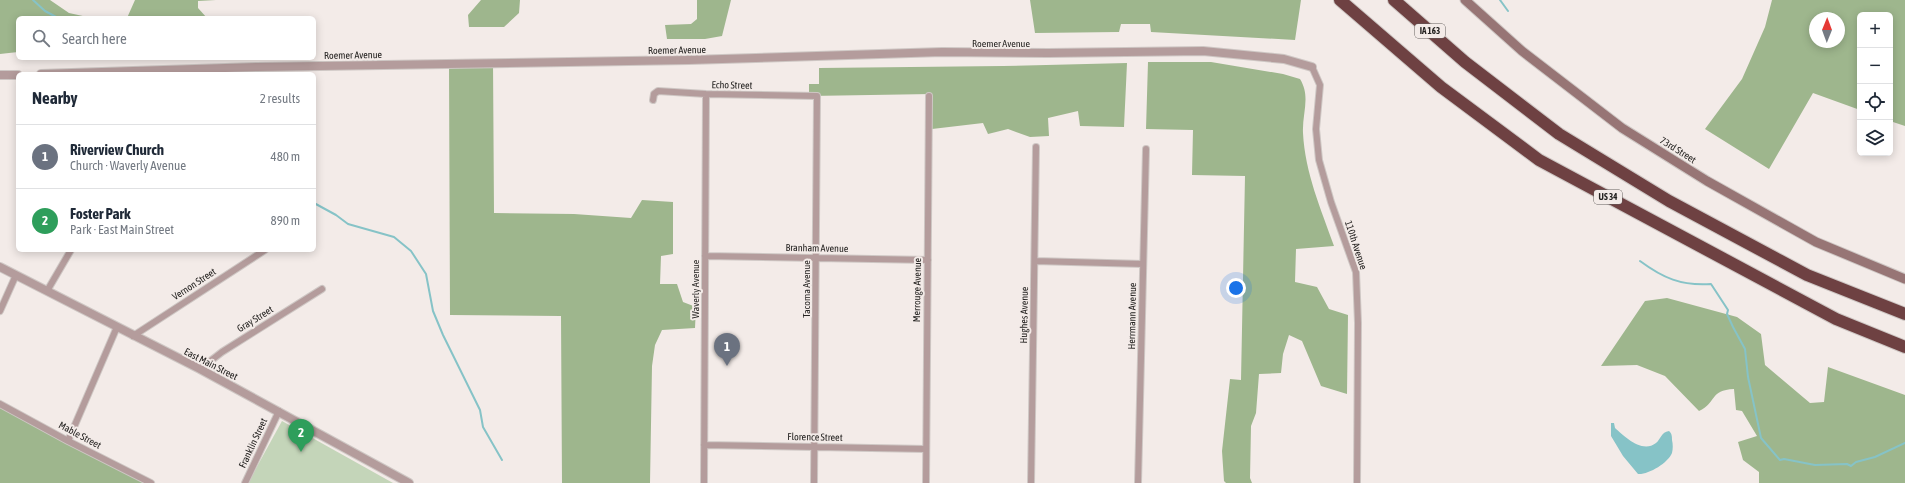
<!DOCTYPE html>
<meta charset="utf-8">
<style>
body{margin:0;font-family:"Asap Condensed",sans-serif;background:#f6f6f7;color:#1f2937}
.controls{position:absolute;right:12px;top:12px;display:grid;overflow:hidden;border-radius:6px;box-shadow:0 2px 10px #0003}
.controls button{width:36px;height:36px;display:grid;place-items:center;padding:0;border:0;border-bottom:1px solid #e0e1e3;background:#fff;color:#1f2937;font:20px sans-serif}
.compass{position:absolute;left:1809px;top:12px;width:36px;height:36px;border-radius:50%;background:#fff;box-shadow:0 2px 10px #0003;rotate:1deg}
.you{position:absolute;left:1236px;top:288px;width:14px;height:14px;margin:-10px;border:3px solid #fff;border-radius:50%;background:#1a73e8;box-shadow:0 0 0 6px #1a73e833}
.badge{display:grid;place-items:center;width:26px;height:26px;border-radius:50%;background:#d93025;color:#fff;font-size:13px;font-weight:700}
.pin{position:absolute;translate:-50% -33px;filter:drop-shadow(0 1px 2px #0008)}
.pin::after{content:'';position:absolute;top:21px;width:14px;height:12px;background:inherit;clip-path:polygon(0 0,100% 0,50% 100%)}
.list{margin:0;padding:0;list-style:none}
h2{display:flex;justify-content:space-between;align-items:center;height:52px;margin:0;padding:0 16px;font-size:17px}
h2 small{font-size:13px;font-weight:400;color:#747a83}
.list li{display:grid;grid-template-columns:26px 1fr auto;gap:12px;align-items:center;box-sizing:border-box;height:64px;padding:0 16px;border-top:1px solid #e0e1e3}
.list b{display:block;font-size:15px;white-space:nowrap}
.list p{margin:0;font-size:13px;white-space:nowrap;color:#747a83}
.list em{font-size:13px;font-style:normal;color:#747a83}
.icon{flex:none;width:22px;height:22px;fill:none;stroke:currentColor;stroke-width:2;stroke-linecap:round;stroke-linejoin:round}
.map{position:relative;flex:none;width:1905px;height:483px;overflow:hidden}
.search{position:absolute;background:#fff;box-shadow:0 2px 10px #0003;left:16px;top:16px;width:300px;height:44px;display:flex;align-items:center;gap:10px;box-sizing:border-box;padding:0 14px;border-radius:6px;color:#747a83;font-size:15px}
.panel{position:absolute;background:#fff;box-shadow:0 2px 10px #0003;left:16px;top:72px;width:300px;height:180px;border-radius:6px}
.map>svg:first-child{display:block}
.green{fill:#c4d5b9}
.forest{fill:#9eb68d;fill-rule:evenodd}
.water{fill:#86c3c7}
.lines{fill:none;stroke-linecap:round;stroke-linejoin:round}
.stream{stroke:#86c3c7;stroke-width:2}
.minor-casing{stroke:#cec7c4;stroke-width:8}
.tertiary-casing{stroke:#cec7c4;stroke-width:10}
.secondary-casing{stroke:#cec7c4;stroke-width:11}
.motorway-casing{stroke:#cec7c4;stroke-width:14}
.minor{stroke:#b49c9c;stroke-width:6}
.tertiary{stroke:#b49c9c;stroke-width:8}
.secondary{stroke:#977575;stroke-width:9}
.motorway{stroke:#6e4142;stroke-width:12}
.labels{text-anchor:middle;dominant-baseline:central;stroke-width:4;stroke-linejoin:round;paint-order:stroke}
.shield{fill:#f3ebe8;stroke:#635f5d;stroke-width:1}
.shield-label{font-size:9px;font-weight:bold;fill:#252321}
.street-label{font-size:10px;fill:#252321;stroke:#f3ebe8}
</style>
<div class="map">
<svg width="1905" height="483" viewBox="0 0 1905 483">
<rect width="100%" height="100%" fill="#f3ebe8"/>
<!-- green -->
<path class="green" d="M282,421l111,62h-145z"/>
<!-- forest -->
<path class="forest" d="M0,0h50l19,13 23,5h-74v34l-18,2z
M135,0h81l-18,1v7l9,10h-80z
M481,0h39l-1,13 -15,14h-35l-1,-12z
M697,0h34l-9,36 -17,3h-38l-2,-14 26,-1 6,-5z
M1030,0h271l-6,40 -144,-8 -1,-8h-29l-2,8 -84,1z
M1772,0h133v126l-15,-5v-106h-30v95l-47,-17 -44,76 -64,-40 37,-50 23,-52zM1815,18h24v24h-24z
M493,62l1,151 80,1 57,4 11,-18 31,2v52l-12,2 -1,28h17l6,18 13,5 -1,21 -33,2 -7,15 -3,21 -2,117h-88l-1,-167 -111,-1 -1,-251z
M1148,62h63l72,12 17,5c11,18 2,34 3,54 2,40 18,76 31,113l-38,3 -1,33 22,5 12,22 19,6 -1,79 -26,-8 -19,-45 -13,-6 -6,19 -2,19 -22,1 -3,39 -5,13 -1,52 2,5h-26l-2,-2 -2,-30 8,-72 11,1 4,-204 -53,-1 1,-45 -47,-1z
M1127,63l-3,64 -44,-1 -2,-15 -30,7 1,18 -19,1 -22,-8 -20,5 -5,-11 -51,6v-35l-123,2v-12h10v-16l184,-2z
M1667,298l70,19 24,17 4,31 45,38 14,-1 4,-35 77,28v88h-146v-11l-16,-12 -5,-18 19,-6 -15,-25 -6,-1 -2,-21c-25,1 -17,14 -35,22l-34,-35 -28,-11 -36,1 44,-65z
M0,404l151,79h-151z"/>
<!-- water -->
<path class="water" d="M1611,423h3l1,5c9,8 27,26 41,15 5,-4 5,-11 13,-12 3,3 3,5 3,9 1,4 1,9 0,13 -4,10 -24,22 -34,21l-15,-18 -12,-20z"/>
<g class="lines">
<!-- stream -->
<path class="stream" d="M33,0l12,11 13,7
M1500,0l8,11
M314,203l22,12 12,9 46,13 17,14 15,23 7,37 10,24 37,75 3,17 19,33
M1640,261c23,17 41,25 71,23l17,26 -1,4 6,13 12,22 3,28 13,61 19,22 4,-1 31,6 32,-1 4,2 5,-4 19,-5 30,-14"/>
<!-- minor casing -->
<g class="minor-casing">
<path id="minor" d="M1312,67l8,18 -4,44 3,31 12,42 25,70 2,51 -1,160
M653,100l1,-6 4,-3 48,3 111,2 -3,387
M705,256l223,4
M1035,261l108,3
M47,291l24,-41
M0,311l16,-36
M133,336l132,-86
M200,369l22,-17 100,-63
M0,404l68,37 83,42
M68,441l49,-114
M704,445l222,4
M245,483l34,-72
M704,483l2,-389
M926,483l3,-387
M1031,483l5,-336
M1138,483l8,-334"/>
</g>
<!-- tertiary casing -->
<g class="tertiary-casing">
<path id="tertiary" d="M41,74l216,-7 432,-7 253,-8 106,1 155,-2 81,8 28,8
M0,75h18
M0,267l200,102 209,114"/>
</g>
<!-- secondary casing -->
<g class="secondary-casing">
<path id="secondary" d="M1465,0l57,51 100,77 85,53 109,61 89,37"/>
</g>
<!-- motorway casing -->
<g class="motorway-casing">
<path id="motorway" d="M1340,0l101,87 98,73 297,159 69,28
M1394,0l71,62 94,72 110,67 138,74 98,39"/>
</g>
<!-- minor -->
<use href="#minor" class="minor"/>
<!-- tertiary -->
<use href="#tertiary" class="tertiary"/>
<!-- secondary -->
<use href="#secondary" class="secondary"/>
<!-- motorway -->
<use href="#motorway" class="motorway"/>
</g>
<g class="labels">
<!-- shield labels -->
<g class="shield">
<rect x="1415" y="24" width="30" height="14" rx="3"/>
<rect x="1594" y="190" width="28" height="14" rx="3"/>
</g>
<g class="shield-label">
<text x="1430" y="31">IA 163</text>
<text x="1608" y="197">US 34</text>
</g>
<!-- street labels -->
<g class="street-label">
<text x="1001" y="43">Roemer Avenue</text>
<text transform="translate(677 50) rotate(-1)">Roemer Avenue</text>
<text transform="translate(353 55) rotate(-1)">Roemer Avenue</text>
<text transform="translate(732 85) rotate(1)">Echo Street</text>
<text transform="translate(1678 150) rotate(32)">73rd Street</text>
<text transform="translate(1356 245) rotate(72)">110th Avenue</text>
<text transform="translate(817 248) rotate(1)">Branham Avenue</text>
<text transform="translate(194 284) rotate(-33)">Vernon Street</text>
<text transform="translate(695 289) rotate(-90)">Waverly Avenue</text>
<text transform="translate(806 289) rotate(-90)">Tacoma Avenue</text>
<text transform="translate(917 290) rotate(-89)">Merrouge Avenue</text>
<text transform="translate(1024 315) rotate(-89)">Hughes Avenue</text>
<text transform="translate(1132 316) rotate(-89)">Herrmann Avenue</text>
<text transform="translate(255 319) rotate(-32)">Gray Street</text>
<text transform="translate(211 364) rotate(27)">East Main Street</text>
<text transform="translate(80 435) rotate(28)">Mable Street</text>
<text transform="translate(815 437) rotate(1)">Florence Street</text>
<text transform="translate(253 443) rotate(-65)">Franklin Street</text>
</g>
</g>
</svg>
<div class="controls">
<button>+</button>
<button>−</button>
<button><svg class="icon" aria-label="locate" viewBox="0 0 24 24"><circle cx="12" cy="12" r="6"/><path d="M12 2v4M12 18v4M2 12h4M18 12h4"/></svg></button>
<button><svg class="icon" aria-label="layers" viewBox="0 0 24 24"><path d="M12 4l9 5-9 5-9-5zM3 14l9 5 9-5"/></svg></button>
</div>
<svg class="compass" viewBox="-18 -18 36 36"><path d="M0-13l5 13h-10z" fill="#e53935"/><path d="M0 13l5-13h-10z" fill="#747a83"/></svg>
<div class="you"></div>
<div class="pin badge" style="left:727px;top:366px;background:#6b7280">1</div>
<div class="pin badge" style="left:301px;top:452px;background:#2e9e5b">2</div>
<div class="search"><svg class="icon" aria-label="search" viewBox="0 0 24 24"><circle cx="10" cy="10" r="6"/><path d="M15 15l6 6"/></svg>Search here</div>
<section class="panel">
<h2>Nearby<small>2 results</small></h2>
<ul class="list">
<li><span class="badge" style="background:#6b7280">1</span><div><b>Riverview Church</b><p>Church · Waverly Avenue</p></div><em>480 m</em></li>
<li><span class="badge" style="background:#2e9e5b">2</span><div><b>Foster Park</b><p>Park · East Main Street</p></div><em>890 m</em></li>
</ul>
</section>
</div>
